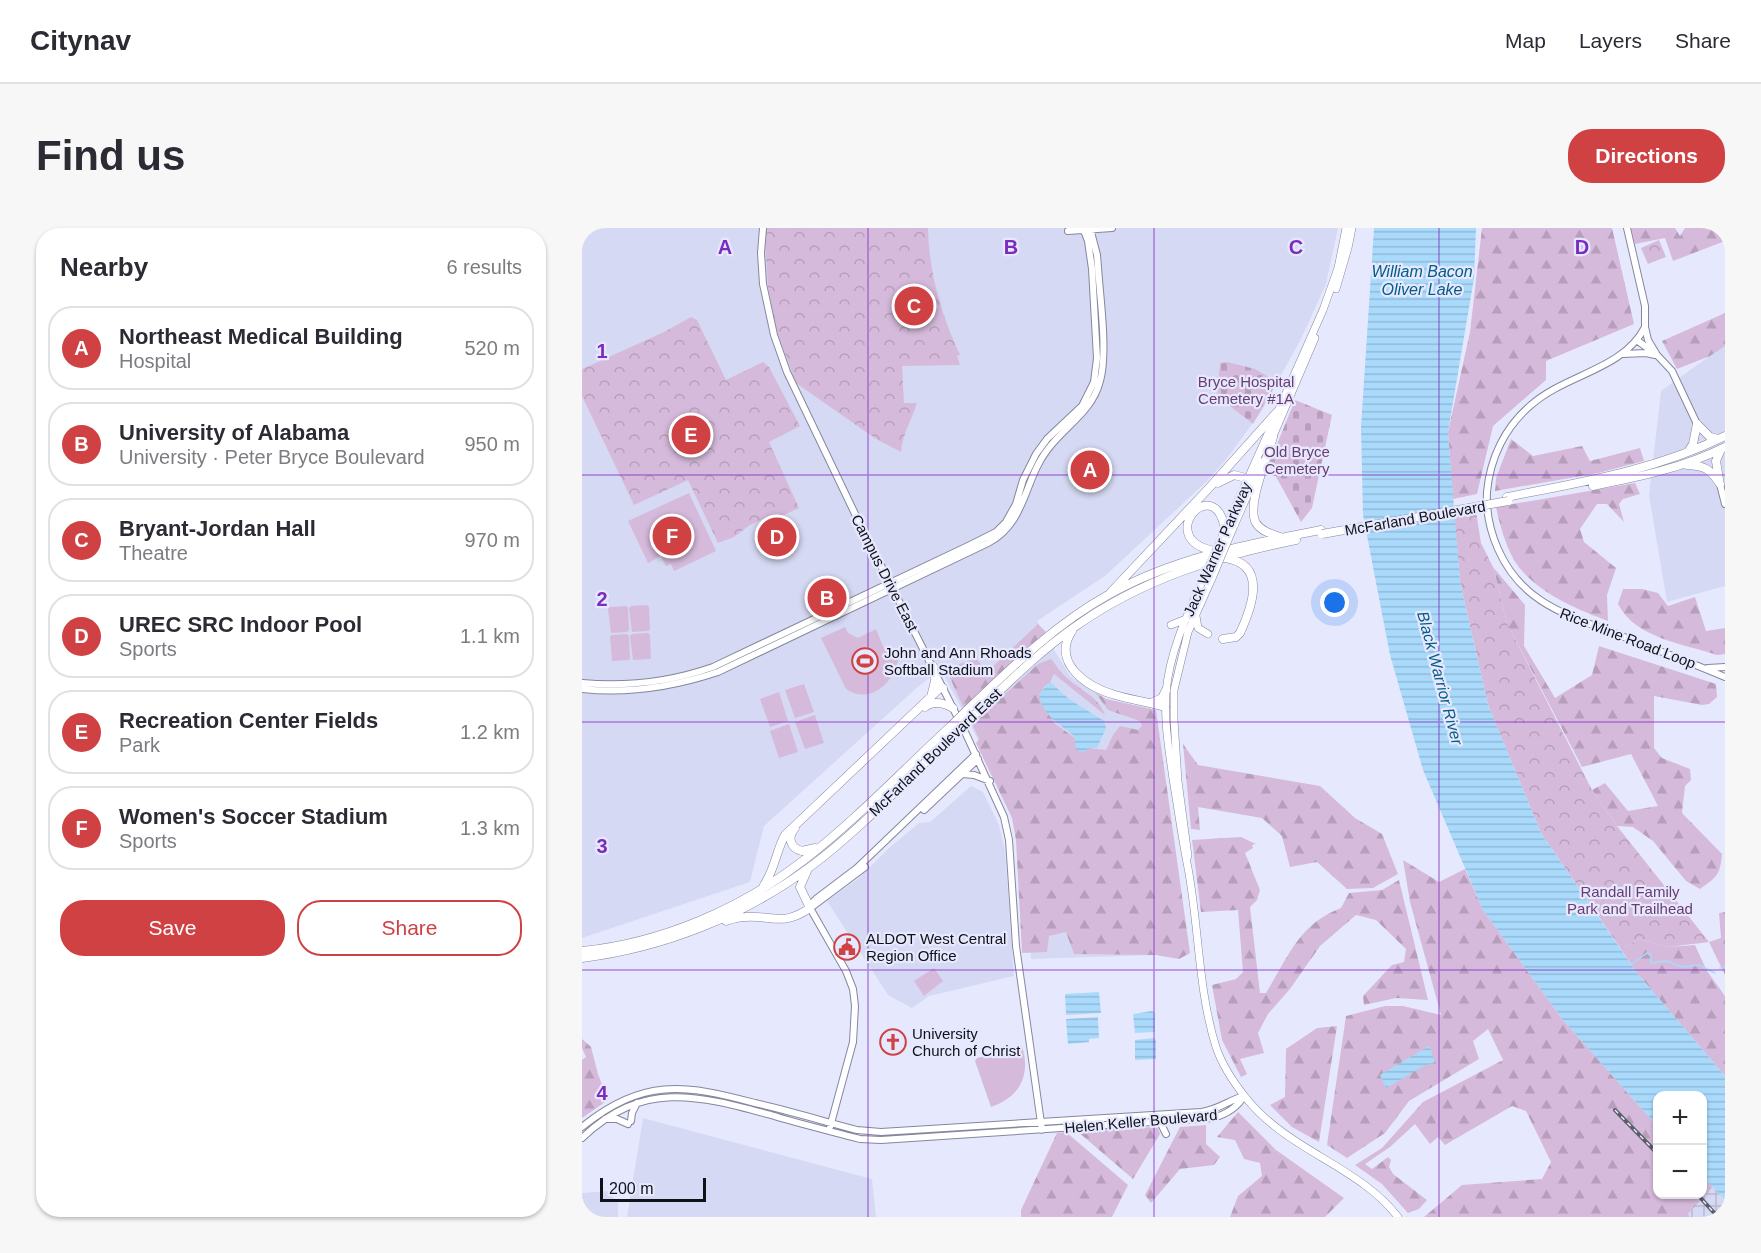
<!DOCTYPE html>
<meta charset="utf-8">
<style>
body{margin:0;font-family:Arial,sans-serif;background:#f7f7f7;color:#2b2b33}
.controls{position:absolute;right:18px;bottom:18px;display:grid;overflow:hidden;border-radius:12px;box-shadow:0 2px 4px #0004}
.controls button{width:54px;height:54px;display:grid;place-items:center;padding:0;border:0;border-bottom:2px solid #e1e1e2;background:#fff;color:#2b2b33;font:30px sans-serif}
.scale{position:absolute;left:18px;bottom:15px;width:106px;box-sizing:border-box;padding-left:6px;border:3px solid #101119;border-top:0;font-size:16px;line-height:21px;white-space:nowrap;color:#101119;-webkit-text-stroke:4px #e6e9fe;paint-order:stroke}
.you{position:absolute;left:753px;top:375px;width:21px;height:21px;margin:-15px;border:4px solid #fff;border-radius:50%;background:#1a73e8;box-shadow:0 0 0 9px #1a73e833}
.badge{display:grid;place-items:center;width:39px;height:39px;border-radius:50%;background:#d04143;color:#fff;font-size:20px;font-weight:700}
.pin{position:absolute;translate:-50% -50%;border:3px solid #fff;box-shadow:0 2px 6px #0006}
.list{margin:0;padding:0;list-style:none}
h2{display:flex;justify-content:space-between;align-items:center;height:78px;margin:0;padding:0 24px;font-size:26px}
h2 small{font-size:20px;font-weight:400;color:#7c7c81}
.list li{display:grid;grid-template-columns:39px 1fr auto;gap:18px;align-items:center;box-sizing:border-box;height:84px;margin:0 12px 12px;padding:0 12px;border:2px solid #e1e1e2;border-radius:24px}
.list b{display:block;font-size:22px;white-space:nowrap}
.list p{margin:0;font-size:20px;white-space:nowrap;color:#7c7c81}
.list em{font-size:20px;font-style:normal;color:#7c7c81}
.actions{display:flex;gap:12px;padding:18px 24px}
.actions a{flex:1;padding:14px 0;border:2px solid #d04143;border-radius:24px;text-align:center;font-size:21px;color:#d04143}
.actions .main{background:#d04143;color:#fff}
.map{position:relative;flex:none;width:1143px;height:989px;overflow:hidden;border-radius:24px}
header{display:flex;align-items:center;gap:36px;box-sizing:border-box;height:84px;padding:0 30px;background:#fff;border-bottom:2px solid #e1e1e2}
header strong{font-size:28px}
nav{display:flex;gap:33px;margin-inline-start:auto;font-size:21px}
.intro{display:flex;align-items:center;justify-content:space-between;box-sizing:border-box;height:144px;padding:0 36px}
h1{margin:0;font-size:42px}
.button{padding:15px 27px;border-radius:24px;background:#d04143;color:#fff;font-size:21px;font-weight:700}
main{display:flex;gap:36px;padding:0 36px}
aside{flex:1;background:#fff;border-radius:24px;box-shadow:0 2px 4px #0004}
.map>svg:first-child{display:block}
.built{fill:#d6d9f3}
.industrial{fill:url(#industrial-grid)}
.green{fill:#d6badb}
.forest{fill:url(#forest-firs)}
.cemetery{fill:url(#cemetery-stones)}
.park{fill:url(#park-crowns)}
.water{fill:url(#water-rules)}
.lines{fill:none;stroke-linecap:round;stroke-linejoin:round}
.stream{stroke:#aadafb;stroke-width:1.5}
.secondary-casing{stroke:#84879e;stroke-width:8}
.primary-casing{stroke:#84879e;stroke-width:8}
.highway-casing{stroke:#84879e;stroke-width:9}
.secondary{stroke:#fff;stroke-width:6}
.primary{stroke:#fff;stroke-width:7}
.highway{stroke:#fff;stroke-width:8}
.rail-casing{stroke:#5c5d6a;stroke-width:4}
.rail{stroke:#e6e9fe;stroke-width:1.5;stroke-dasharray:4.5;stroke-linecap:butt}
.primary-bridge-casing{stroke:#84879e;stroke-width:8;stroke-linecap:butt}
.highway-bridge-casing{stroke:#84879e;stroke-width:9;stroke-linecap:butt}
.primary-bridge{stroke:#fff;stroke-width:7}
.highway-bridge{stroke:#fff;stroke-width:8}
.grid{fill:none;stroke:#7b2cbf;stroke-width:1.5;stroke-opacity:0.55}
.labels{text-anchor:middle;dominant-baseline:central;stroke-width:4.5;stroke-linejoin:round;paint-order:stroke}
.park-label{font-size:15px;fill:#6a3d71;stroke:#e6e9fe}
.street-label{font-size:15px;fill:#101119;stroke:#e6e9fe}
.poi-label{font-size:15px;fill:#101119;stroke:#e6e9fe;text-anchor:start}
.water-label{font-size:16px;font-style:italic;fill:#055c85;stroke:#e6e9fe}
.grid-label{font-size:20px;text-anchor:middle;font-weight:bold;fill:#7b2cbf;stroke:#e6e9fe;stroke-width:4.5;stroke-linejoin:round;paint-order:stroke}
</style>
<header>
<strong>Citynav</strong>
<nav><a>Map</a><a>Layers</a><a>Share</a></nav>
</header>
<div class="intro"><h1>Find us</h1><a class="button">Directions</a></div>
<main>
<aside>
<h2>Nearby<small>6 results</small></h2>
<ul class="list">
<li><span class="badge">A</span><div><b>Northeast Medical Building</b><p>Hospital</p></div><em>520 m</em></li>
<li><span class="badge">B</span><div><b>University of Alabama</b><p>University · Peter Bryce Boulevard</p></div><em>950 m</em></li>
<li><span class="badge">C</span><div><b>Bryant-Jordan Hall</b><p>Theatre</p></div><em>970 m</em></li>
<li><span class="badge">D</span><div><b>UREC SRC Indoor Pool</b><p>Sports</p></div><em>1.1 km</em></li>
<li><span class="badge">E</span><div><b>Recreation Center Fields</b><p>Park</p></div><em>1.2 km</em></li>
<li><span class="badge">F</span><div><b>Women's Soccer Stadium</b><p>Sports</p></div><em>1.3 km</em></li>
</ul>
<div class="actions"><a class="main">Save</a><a>Share</a></div>
</aside>
<div class="map">
<svg width="1143" height="989" viewBox="0 0 1143 989">
<defs>
<pattern id="industrial-grid" width="8" height="8" patternUnits="userSpaceOnUse" patternTransform="scale(1.5)"><rect width="8" height="8" fill="#d6d9f3"/><path d="M0 4h8M4 0v8" fill="none" stroke="#b7b9d0"/></pattern>
<pattern id="forest-firs" width="22" height="20" patternUnits="userSpaceOnUse" patternTransform="scale(1.5)"><rect width="22" height="20" fill="#d6badb"/><path d="M5 1l3.5 6h-7zM16 11l3.5 6h-7z" fill="#b79fbb"/></pattern>
<pattern id="cemetery-stones" width="16" height="16" patternUnits="userSpaceOnUse" patternTransform="scale(1.5)"><rect width="16" height="16" fill="#d6badb"/><path d="M2 7V4a2 2 0 0 1 4 0v3zM10 15v-3a2 2 0 0 1 4 0v3z" fill="#b79fbb"/></pattern>
<pattern id="park-crowns" width="20" height="18" patternUnits="userSpaceOnUse" patternTransform="scale(1.5)"><rect width="20" height="18" fill="#d6badb"/><path d="M2 6a3 3 0 1 1 6 0M12 15a3 3 0 1 1 6 0" fill="none" stroke="#b79fbb"/></pattern>
<pattern id="water-rules" width="6" height="5" patternUnits="userSpaceOnUse" patternTransform="scale(1.5)"><rect width="6" height="5" fill="#aadafb"/><path d="M0 2.5h6" fill="none" stroke="#91bad7"/></pattern>
</defs>
<rect width="100%" height="100%" fill="#e6e9fe"/>
<!-- built -->
<path class="built" d="M0,0h756l-12,56 -25,55 -40,73 -36,49 -19,21 -101,94 -68,45 33,55 36,23 50,11v245l-125,4 -11,-118 -19,-73 -7,2 -53,-100 -21,15 -156,141 -14,56 -168,56z
M1143,117v241l-58,16 -18,-107 12,-104z
M389,558l12,6 16,33 6,26 9,125 -85,20 -17,12 -24,-13 -61,-94 32,-23 29,-29 31,-26 11,-1z
M61,890l229,61 4,38h-249z
M25,963l11,12v14h-36v-24z"/>
<!-- industrial -->
<path class="industrial" d="M1131,959l12,13v17h-35l-2,-3z"/>
<!-- green -->
<path class="green" d="M107,265l27,58 -42,20 -3,-7 -5,2 -5,-10 -13,7 -20,-42z
M65,377l2,2 1,22 -2,2 -16,1 -3,-24 2,-2z
M44,378l2,2 1,22 -2,2 -16,1 -3,-24 2,-2z
M263,399l3,6 10,5 18,-9 9,22 14,1c0,26 -27,55 -53,37l-25,-51z
M66,405l2,2 1,22 -1,2 -17,1 -3,-24 2,-2z
M45,406l2,2 1,22 -1,2 -17,1 -2,-24 1,-2z
M222,456l10,28 -19,6 -10,-28z
M197,464l9,29 -18,6 -10,-28z
M233,487l9,28 -19,6 -10,-27z
M207,496l9,28 -19,6 -9,-27z
M352,740l9,13 -19,15 -10,-15z
M440,818c9,29 -2,51 -31,61l-16,-46 2,-3z"/>
<!-- forest -->
<path class="forest" d="M900,0h130l22,96 -88,37v19l-53,46 -16,68 -24,5 -5,-67 22,-100z
M1049,0h44l5,8 5,-8h40v13l-52,20 -8,-23 -30,6z
M1143,85v33l-15,10 -33,13 -15,-28z
M929,211l22,17 49,-10 8,15 50,-13 4,13 -46,12 -103,18 1,-13z
M1053,255l5,11 -17,5 -4,5 5,18 -17,-18h-10l-17,25 4,13 32,26 -9,27 1,26c-33,-12 -75,-30 -94,-61 -9,-16 -14,-35 -18,-53z
M911,339l32,38 -1,41 31,52 37,-23 7,-29 117,38 1,13 -8,7 -7,1 -48,-9v52l8,10 28,11 1,11 -6,6 -3,27 40,41c-2,21 -5,23 -22,35l-14,-8 -33,-40 -20,-14 -16,-1 -25,-36 13,-7 23,28 30,-5 -27,-52 -49,13 -75,-144z
M1041,361h19l16,4 10,13 27,-9 11,34 19,-3v26l-8,1c-33,-11 -82,-17 -99,-51z
M456,396l8,8 -82,77 -18,-40 30,-11 11,14z
M469,431c5,6 10,14 16,19 13,12 32,19 38,37l-51,-41 -4,8 -7,6 11,35 35,25 17,2 7,-15 7,-9 18,4 4,-4 -2,-5 -32,-11 -13,-18 11,7 50,11 34,243 -11,6 -23,-4 -82,-1 -8,-22 -17,4 -2,16 -25,1 -6,-113 -4,-22 -36,-75 3,-4 -7,-15 66,-60z
M601,516l15,21 122,21 35,32 27,16 16,40 -25,14 -26,1 -30,-27 -27,5 -8,-31 -20,-18 -64,-11 2,23 -9,-1z
M659,609l15,7 -4,1 1,3 -8,5 15,37 -3,10 -7,7 10,86h6c22,-36 33,-69 75,-85l8,-15 33,-3 17,-10 29,120 -32,-2 -32,7 -1,-9 29,-31 12,-3 2,-13 -30,-29 -20,-5 -36,31 -30,43 -22,25 -10,19 6,20 -24,6 7,15 -6,3 -19,-37 -10,-55 24,-6 7,-7 -5,-62 -37,2 -9,-72z
M821,632l36,22 26,-13 18,41 80,110 94,106 1,68h44l1,-17 10,10 -25,27 2,3h-266l38,-32 80,-6 9,-17 -25,-51 -14,-5 -67,39 -7,-8 -8,7 -15,-20 -25,23 -25,17 7,5 16,-12 3,3 -2,7 4,7 34,26 -8,9 -11,4 -26,-29 -27,-19 27,-17 41,-46 80,-42 -15,-31 -15,12 6,18 -70,42 -24,32 -38,25 -20,-13 19,-129 39,-10h18l38,9 -31,-113z
M1143,684v63l-16,-33 12,-4 -2,-25z
M1057,711l29,8 27,-2 12,26 18,25v80l-88,-103 -16,-24z
M755,798l-18,116 -27,-15 -22,-22 15,-8 1,-48 31,-21z
M0,811l9,8 7,27 10,26 -26,18v-58l4,-3 -4,-9z
M656,884l38,38 68,48 -19,19h-95l8,-21 24,-20 -2,-13 -16,-4 -9,-19 -18,-3z
M624,897v19l14,13 -6,8 -34,4 -29,34 -6,-8 35,-68z
M572,899l4,1 2,6 -27,45 -56,-48z
M484,904l62,53 -16,32h-91v-7l36,-77z"/>
<!-- cemetery -->
<path class="cemetery" d="M645,134l28,7 22,13 -24,42 -36,-28 3,-33z
M713,172l37,15 -20,93 -11,14 -32,-58z"/>
<!-- park -->
<path class="park" d="M184,0h162c1,45 13,86 32,127l-3,1 3,9 -58,1 2,37h13c-6,19 -14,29 -16,49l-25,-13 -80,-56 -21,-57 -7,-39 -3,-46z
M1077,12l7,17 -18,7 -7,-16z
M109,89l6,3 29,60 37,-18 6,5 31,59 -31,16 30,66 -15,7 -16,2 -18,8 -16,12 -16,6 -30,-63 -54,25 -52,-109v-27l82,-37z
M894,283l5,32 12,24 14,56 85,167 25,36 92,116 -41,5 -29,-8 -18,10 -80,-116 -53,-128 -28,-123 -6,-68z"/>
<!-- water -->
<path class="water" d="M792,0h102l-2,50 -26,154 12,150 28,123 53,128 96,140 88,103v124l-22,-23 -1,-81h-44l-1,30 -94,-106 -80,-110 -60,-140 -33,-115 -27,-140 -2,-88z
M468,454l19,17 35,22 2,7 -9,20h-8l-5,4 -8,-2 -2,-14c-15,-13 -32,-20 -35,-42z
M517,764l2,21 -35,2 -1,-21z
M570,783l3,2v19l-20,1 -2,-19z
M516,789l1,21 -10,1v3l-21,2 -2,-25z
M572,810l2,2v19l-21,1v-20z
M847,818l6,16 -13,5 -36,21 -6,-13z"/>
<g class="lines">
<!-- stream -->
<path class="stream" d="M1048,737l17,-12 4,2v8l16,-2 15,6 17,-2 16,8
M1138,740l5,-1"/>
<!-- secondary casing -->
<g class="secondary-casing">
<path id="secondary" d="M181,0l-2,25 2,31 11,51 13,37 70,146 109,216 38,83 5,23 7,106 26,184
M1045,0l18,78v21l3,13 9,15
M486,3l44,-3
M1063,99c-22,43 -79,47 -114,78 -26,22 -41,53 -44,87 -1,20 3,39 11,57 24,55 70,66 121,86 35,14 71,27 106,42
M1056,113l19,14 15,16 25,53
M1041,126l23,-1 9,2
M1138,256l5,20
M1126,440l17,-1
M0,455c45,4 88,-1 131,-16l257,-122 26,-13 10,-10 10,-18 7,-24 13,-26 11,-15 35,-33 12,-24 3,-24 -5,-89 -4,-28 -5,-13
M0,461c47,5 91,-2 136,-17l270,-129c38,-19 36,-64 60,-94 18,-24 44,-37 52,-68 8,-29 0,-82 -2,-114l-1,-12 -7,-27
M381,546l11,1 16,6
M342,582l54,-51
M231,678l52,-39
M228,680l36,63 7,18 2,17 -2,36 -23,85
M228,680l1,-4 5,-5 41,-31 119,-114
M23,891h12l11,5
M49,893l1,-8 5,-10
M578,894l6,12
M0,899c60,-49 102,-43 173,-24 34,8 68,18 102,27l24,2 320,-20c17,-2 28,-12 43,-16
M0,910c61,-58 115,-43 189,-23 29,9 59,16 89,24l21,1 332,-22c14,-4 24,-10 31,-22"/>
</g>
<!-- primary casing -->
<g class="primary-casing">
<path id="primary" d="M754,61l12,-41 4,-20
M689,213l44,-103
M652,298l28,-64
M643,302l98,-220 15,-42 8,-40
M620,354c-16,35 -33,72 -36,111 -2,29 3,57 7,86 5,30 9,59 15,89 11,58 10,122 28,179 6,18 18,36 30,51 42,53 113,68 152,119
M614,388l2,12 10,6
M589,397l15,-6
M606,628l-10,-75 -4,-61v-30l14,-58 25,-56"/>
</g>
<!-- highway casing -->
<g class="highway-casing">
<path id="highway" d="M1115,196l13,13 8,2
M691,209c-5,20 -27,68 -17,86 5,8 15,11 24,14
M1106,224l5,-8 4,-20
M1105,237c19,1 23,4 33,19
M1137,251l-3,-18 5,-12
M636,255l16,-8 20,5
M1011,258c45,-9 90,-18 132,-39
M925,269c75,-15 149,-27 218,-61
M633,323c-63,-11 0,-82 10,-21
M529,364l98,-104 68,-76
M490,403c-21,32 15,56 43,64 17,5 34,7 50,12
M641,411l13,-2 4,-4c12,-26 28,-69 -15,-75
M349,469l4,-16 -2,-15
M571,474l9,-4 4,-8
M343,479c9,-7 19,-4 28,1
M384,483c44,-42 88,-86 142,-116 65,-37 140,-51 213,-65
M388,491c34,-32 67,-66 106,-93 67,-47 141,-70 220,-86
M213,600c-8,9 -5,20 7,23l13,-3
M182,657c11,-16 12,-34 21,-50l155,-147h3
M144,693c6,-2 12,-4 19,-4 28,-2 37,10 65,-9l-10,-21 7,-16
M0,723c79,-8 159,-42 222,-91 52,-40 99,-90 148,-135
M0,730c81,-10 162,-42 228,-91 51,-38 98,-89 145,-133"/>
</g>
<!-- secondary -->
<use href="#secondary" class="secondary"/>
<!-- primary -->
<use href="#primary" class="primary"/>
<!-- highway -->
<use href="#highway" class="highway"/>
<!-- rail casing -->
<g class="rail-casing">
<path id="rail" d="M1033,882l43,44
M1115,966l21,23"/>
</g>
<!-- rail -->
<use href="#rail" class="rail"/>
<!-- primary-bridge casing -->
<g class="primary-bridge-casing">
<path id="primary-bridge" d="M631,348l21,-50
M620,354l23,-52"/>
</g>
<!-- highway-bridge casing -->
<g class="highway-bridge-casing">
<path id="highway-bridge" d="M740,306l186,-33
M370,497l14,-14
M373,506l15,-15"/>
</g>
<!-- primary-bridge -->
<use href="#primary-bridge" class="primary-bridge"/>
<!-- highway-bridge -->
<use href="#highway-bridge" class="highway-bridge"/>
</g>
<!-- grid -->
<path class="grid" d="M286,0v989M572,0v989M857,0v989M0,247h1143M0,494h1143M0,742h1143"/>
<!-- icons -->
<defs>
<g id="stadium-ring" transform="scale(1.35)"><circle r="9.5" fill="#e6e9fe" stroke="#d04143" stroke-width="1.5"/><path d="M0-5a6.5 5 0 1 0 0 10a6.5 5 0 1 0 0-10ZM-3.5-1.8h7v3.6h-7Z" fill="#d04143"/></g>
<g id="civic-ring" transform="scale(1.35)"><circle r="9.5" fill="#e6e9fe" stroke="#d04143" stroke-width="1.5"/><path d="M-.6-6.5H3V-4.5H.6V-3L4-1V1h2V6H-6V1h2V-1L-.6-3ZM-1.2 2.5V6h2.4V2.5Z" fill="#d04143"/></g>
<g id="church-ring" transform="scale(1.35)"><circle r="9.5" fill="#e6e9fe" stroke="#d04143" stroke-width="1.5"/><path d="M-1.2-6h2.4v3.5h3.3v2.4h-3.3V6h-2.4V-.1h-3.3v-2.4h3.3Z" fill="#d04143"/></g>
</defs>
<g fill-rule="evenodd">
<use href="#stadium-ring" x="283" y="433"/>
<use href="#civic-ring" x="265" y="719"/>
<use href="#church-ring" x="311" y="814"/>
</g>
<g class="labels">
<!-- park labels -->
<g class="park-label">
<text x="664" y="153">Bryce Hospital<tspan x="664" dy="17">Cemetery #1A</tspan></text>
<text x="715" y="223">Old Bryce<tspan x="715" dy="17">Cemetery</tspan></text>
<text x="1048" y="663">Randall Family<tspan x="1048" dy="17">Park and Trailhead</tspan></text>
</g>
<!-- street labels -->
<g class="street-label">
<text transform="translate(833 290) rotate(-10)">McFarland Boulevard</text>
<text transform="translate(635 321) rotate(-66)">Jack Warner Parkway</text>
<text transform="translate(303 345) rotate(63)">Campus Drive East</text>
<text transform="translate(1046 410) rotate(21)">Rice Mine Road Loop</text>
<text transform="translate(353 524) rotate(-44)">McFarland Boulevard East</text>
<text transform="translate(559 893) rotate(-5)">Helen Keller Boulevard</text>
</g>
<!-- poi labels -->
<g class="poi-label">
<text x="302" y="424">John and Ann Rhoads<tspan x="302" dy="17">Softball Stadium</tspan></text>
<text x="284" y="710">ALDOT West Central<tspan x="284" dy="17">Region Office</tspan></text>
<text x="330" y="805">University<tspan x="330" dy="17">Church of Christ</tspan></text>
</g>
<!-- water labels -->
<g class="water-label">
<text x="840" y="43">William Bacon<tspan x="840" dy="18">Oliver Lake</tspan></text>
<text transform="translate(858 450) rotate(75)">Black Warrior River</text>
</g>
</g>
<g class="grid-label">
<text x="143" y="26">A</text>
<text x="429" y="26">B</text>
<text x="714" y="26">C</text>
<text x="1000" y="26">D</text>
<text x="20" y="130">1</text>
<text x="20" y="378">2</text>
<text x="20" y="625">3</text>
<text x="20" y="872">4</text>
</g>
</svg>
<div class="controls">
<button>+</button>
<button>−</button>
</div>
<div class="scale">200 m</div>
<div class="you"></div>
<div class="pin badge" style="left:508px;top:242px">A</div>
<div class="pin badge" style="left:245px;top:370px">B</div>
<div class="pin badge" style="left:332px;top:78px">C</div>
<div class="pin badge" style="left:195px;top:309px">D</div>
<div class="pin badge" style="left:109px;top:207px">E</div>
<div class="pin badge" style="left:90px;top:308px">F</div>
</div>
</main>
